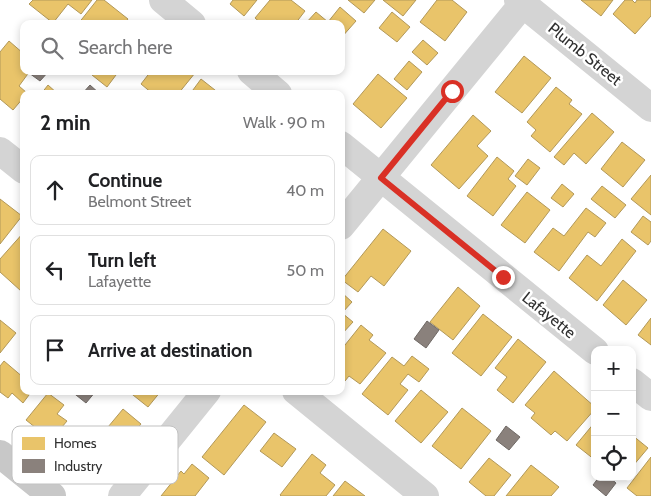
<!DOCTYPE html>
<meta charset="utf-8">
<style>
body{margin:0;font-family:Cabin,sans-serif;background:#f2f2f2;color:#202124}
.controls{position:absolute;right:15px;bottom:15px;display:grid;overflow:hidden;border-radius:10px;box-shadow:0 2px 8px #0003}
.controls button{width:45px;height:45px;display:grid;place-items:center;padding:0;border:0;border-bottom:1px solid #e0e0e0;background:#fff;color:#202124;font:25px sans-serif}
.stop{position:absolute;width:15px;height:15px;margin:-11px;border:4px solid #d93025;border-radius:50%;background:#fff}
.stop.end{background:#d93025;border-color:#fff;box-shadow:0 1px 5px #0008}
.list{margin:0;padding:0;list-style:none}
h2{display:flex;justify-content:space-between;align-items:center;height:65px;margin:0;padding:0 20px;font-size:21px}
h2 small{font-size:16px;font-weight:400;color:#757577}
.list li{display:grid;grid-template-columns:32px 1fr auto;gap:15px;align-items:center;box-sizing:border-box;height:70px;margin:0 10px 10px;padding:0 10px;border:1px solid #e0e0e0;border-radius:10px}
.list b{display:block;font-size:19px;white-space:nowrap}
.list p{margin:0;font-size:16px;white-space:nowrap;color:#757577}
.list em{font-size:16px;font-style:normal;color:#757577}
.icon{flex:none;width:28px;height:28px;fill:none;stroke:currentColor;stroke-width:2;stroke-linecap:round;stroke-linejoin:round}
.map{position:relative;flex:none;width:651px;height:496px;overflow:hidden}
.search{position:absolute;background:#fff;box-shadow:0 2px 8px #0003;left:20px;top:20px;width:325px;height:55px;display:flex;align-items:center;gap:12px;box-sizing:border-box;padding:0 18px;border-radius:10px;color:#757577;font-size:19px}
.panel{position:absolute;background:#fff;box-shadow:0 2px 8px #0003;left:20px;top:90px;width:325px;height:305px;border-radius:10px}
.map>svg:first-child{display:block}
.homes{fill:#e9c46a;stroke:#b29859}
.industry{fill:#8a817c;stroke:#6f6965}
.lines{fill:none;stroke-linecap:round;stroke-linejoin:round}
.minor{stroke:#d4d4d4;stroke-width:28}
.major{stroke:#c8c8c8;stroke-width:28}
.route{stroke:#d93025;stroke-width:6}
.labels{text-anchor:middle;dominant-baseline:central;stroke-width:5;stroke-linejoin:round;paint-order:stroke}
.street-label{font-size:16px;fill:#303030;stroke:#fff}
.key{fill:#fff;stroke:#c1c1c1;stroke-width:1}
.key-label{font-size:14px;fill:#303030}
</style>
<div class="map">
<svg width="651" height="496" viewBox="0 0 651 496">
<rect width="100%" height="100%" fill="#fff"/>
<!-- homes -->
<path class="homes" d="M33,0h59l-11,14 -13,-10 -15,19 -24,-19z
M97,0h7l24,19 -4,5h-46z
M233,0h24l-13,16 -14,-12z
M270,0h21l14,11 -10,13h-33l-7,-6z
M348,0h27l-11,13z
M383,0h33l-13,16z
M437,0h15l15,12 -22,29 -25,-19z
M581,0h32l-12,16z
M625,0h7l3,3 2,-3h14v16l-16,18 -22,-20z
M340,7l16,14 -15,17v-14h-36l11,-12 12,10z
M392,12l18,15 -13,15 -18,-14z
M423,40l15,13 -11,12 -15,-13z
M9,41l15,13v17h6l-11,15 8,7 -3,1v3l-11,13 -13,-11v-47z
M524,56l27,22 -29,35 -27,-21z
M409,61l13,11 -15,18 -13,-11z
M95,71h24l-12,16 -15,-12z
M151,71h43l1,2 -17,21h-25l-12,-10z
M378,74l29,24 -26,30 -28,-24z
M201,79l19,15h-30z
M48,85l10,9h-17z
M556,87l16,13 -3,4 13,10 -32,38 -19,-16 5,-6 -9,-8z
M592,113l22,19 -28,32 -12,-11 -10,12 -10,-8z
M473,115l18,16 -14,15 11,10 -29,33 -28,-24z
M622,142l23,18 -22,27 -22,-18z
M497,157l17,14 -6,8 8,7 -23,30 -26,-20z
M528,159l12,9 -13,17 -12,-9z
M651,175v40l-20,-16z
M562,184l12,10 -11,13 -12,-9z
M602,186l24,19 -11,13 -24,-19z
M527,192l23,18 -25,33 -24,-18z
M0,199l22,17 -22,28z
M586,208l20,15 -11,14 -7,-5 -29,39 -25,-19 19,-24 11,8z
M643,216l8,6v19l-3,4 -17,-13z
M383,229l28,22 -27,35 -13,-10 -13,16 -16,-12z
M24,232v56l-3,3 -21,-19v-13z
M622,239l14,12 -39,50 -28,-23 18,-23 14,11z
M623,280l24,20 -21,25 -23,-20z
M458,287l22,19 -27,34 -23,-18z
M341,292l11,10 -10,11 11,9 -12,13z
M483,314l29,23 -31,39 -29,-23z
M651,318v27l-13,-10z
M0,320l16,13 -16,20z
M361,325l12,10 -4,5 17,13 -26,31 -11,-8 -4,5 -4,-2v-29z
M518,339l28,23 -33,41 -16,-13 10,-13 -12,-9z
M412,356l17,13 -10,13 -11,-8 -8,10 8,6 -20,25 -26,-21 30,-37 12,9z
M4,361l20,17v13h8l-9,12 -11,-10 -4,5 -8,-6v-26z
M554,371l41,36v2l-28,32 -12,-10 -4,4 -20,-17 4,-5 -10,-8z
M421,390l27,22 -27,31 -26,-22z
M128,391h33l-13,16z
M48,393l16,12 -7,9 10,7 -16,19 -25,-20z
M244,405l22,17 -42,53 -22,-18z
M462,408l29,23 -30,38 -29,-23z
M123,409l18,15 -31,37 -6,-5 -13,16 -22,-20 18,-22 11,9z
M595,422v38l-19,-15z
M274,433l22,16 -14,18 -22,-16z
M632,435l16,13 -16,19z
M312,454l14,11 -6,8 15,12 -9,11h-45l-1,-1z
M651,457v39h-14l-10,-8z
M489,458l22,17 -17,21h-8l-17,-14z
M192,464l17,14 -14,18h-34l20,-25 3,3z
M531,465l28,22 -8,9h-45z
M345,481l20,15h-32z"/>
<!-- industry -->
<path class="industry" d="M30,71h19l-9,10 -11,-8z
M90,85l10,9h-18z
M427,321l12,9 -13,18 -12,-9z
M71,391h25l-10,12z
M506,426l14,11 -11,13 -13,-10z
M599,477h10l7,6 -10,13 -13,-11z"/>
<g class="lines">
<!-- minor -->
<path class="minor" d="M163,0l29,24
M518,0l133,108
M251,71l27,23
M341,145l254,206
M0,151l24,19
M341,226l185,-226
M632,382l19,15
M296,391l129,105
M122,496l85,-105"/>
<!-- major -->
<path class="major" d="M0,454l52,42"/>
</g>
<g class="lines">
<!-- route -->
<path class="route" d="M452,91l-71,87 122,99"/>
</g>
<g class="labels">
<!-- street labels -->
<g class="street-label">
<text transform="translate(585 54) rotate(39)">Plumb Street</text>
<text transform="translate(549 315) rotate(39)">Lafayette</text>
</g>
</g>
<!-- legend -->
<rect x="12" y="426" width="166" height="58" rx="8" class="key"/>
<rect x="22" y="437" width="23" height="13" fill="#e9c46a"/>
<rect x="22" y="459" width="23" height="14" fill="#8a817c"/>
<g class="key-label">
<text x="54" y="448">Homes</text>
<text x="54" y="471">Industry</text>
</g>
</svg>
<div class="controls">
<button>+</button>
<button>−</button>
<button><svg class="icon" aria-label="locate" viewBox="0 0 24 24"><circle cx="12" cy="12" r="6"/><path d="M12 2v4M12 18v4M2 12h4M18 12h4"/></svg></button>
</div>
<div class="stop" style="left:452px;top:91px"></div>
<div class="stop end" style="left:503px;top:277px"></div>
<div class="search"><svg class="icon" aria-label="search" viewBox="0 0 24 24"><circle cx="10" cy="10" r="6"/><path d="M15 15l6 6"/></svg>Search here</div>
<section class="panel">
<h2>2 min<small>Walk · 90 m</small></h2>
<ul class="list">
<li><svg class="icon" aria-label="ahead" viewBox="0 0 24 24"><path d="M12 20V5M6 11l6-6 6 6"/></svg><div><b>Continue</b><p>Belmont Street</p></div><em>40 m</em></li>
<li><svg class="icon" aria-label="left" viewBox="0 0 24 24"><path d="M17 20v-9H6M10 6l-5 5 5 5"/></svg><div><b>Turn left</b><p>Lafayette</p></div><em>50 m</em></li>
<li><svg class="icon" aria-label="arrive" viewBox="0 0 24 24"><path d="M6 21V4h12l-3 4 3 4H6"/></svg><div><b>Arrive at destination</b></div></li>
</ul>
</section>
</div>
